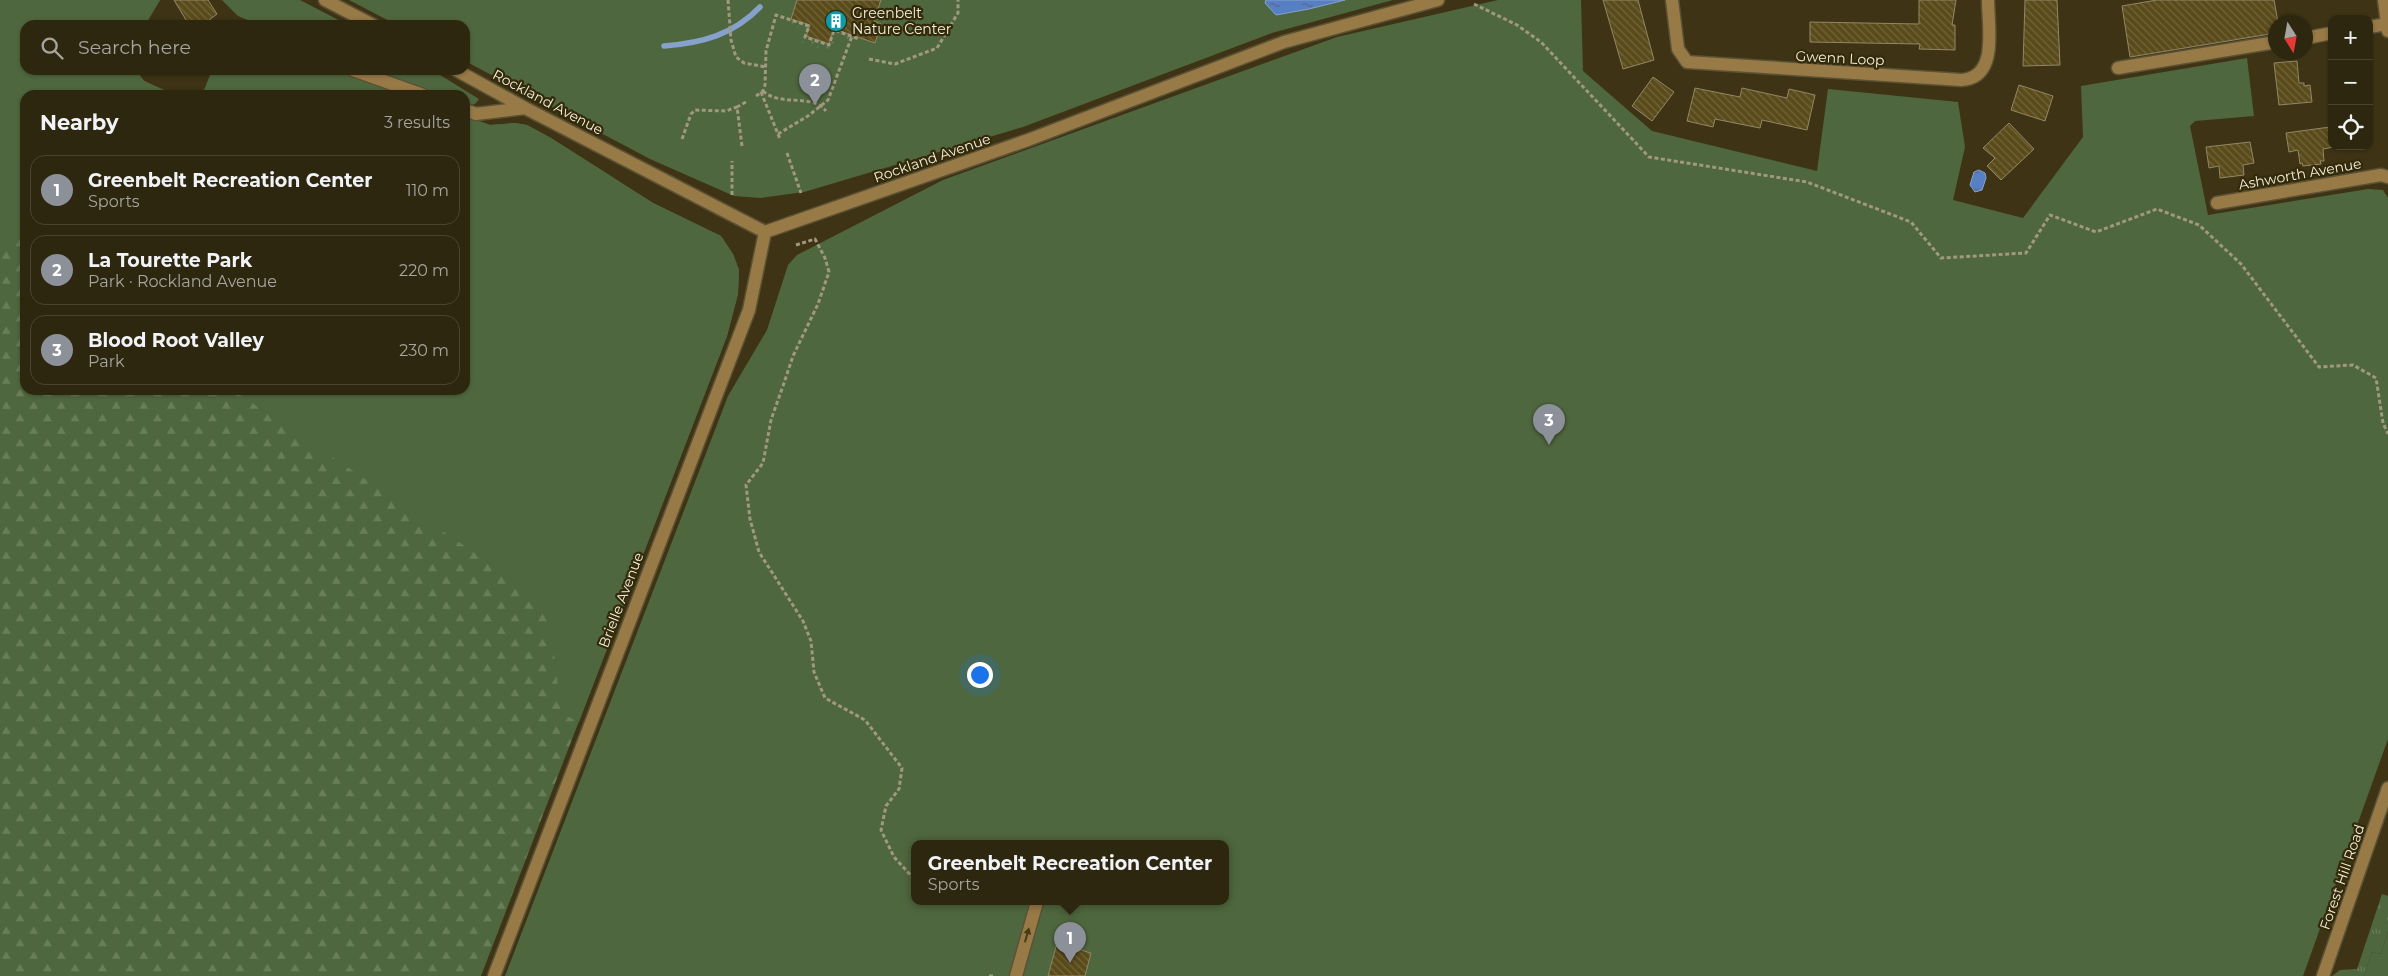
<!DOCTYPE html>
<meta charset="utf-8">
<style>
body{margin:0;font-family:Montserrat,sans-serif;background:#3a331e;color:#f1f3f6}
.controls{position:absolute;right:15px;top:15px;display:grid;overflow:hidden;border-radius:10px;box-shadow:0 1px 4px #0004}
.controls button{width:45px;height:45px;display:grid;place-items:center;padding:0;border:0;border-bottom:1px solid #494430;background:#2e2710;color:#f1f3f6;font:25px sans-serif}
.compass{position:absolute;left:2268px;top:15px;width:45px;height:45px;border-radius:50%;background:#2e2710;box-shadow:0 1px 4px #0004;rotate:169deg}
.you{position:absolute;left:979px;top:674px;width:18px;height:18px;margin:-12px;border:4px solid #fff;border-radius:50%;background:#1a73e8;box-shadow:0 0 0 8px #1a73e833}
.badge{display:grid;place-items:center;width:32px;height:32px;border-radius:50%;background:#8c9099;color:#fff;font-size:16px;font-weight:700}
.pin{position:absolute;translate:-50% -41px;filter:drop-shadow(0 1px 2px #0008)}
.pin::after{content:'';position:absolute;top:26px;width:18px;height:15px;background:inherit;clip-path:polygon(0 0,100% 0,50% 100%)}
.popup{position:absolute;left:911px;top:840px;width:318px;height:65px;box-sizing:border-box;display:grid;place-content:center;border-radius:10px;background:#2e2710;filter:drop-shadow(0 1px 4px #0005);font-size:16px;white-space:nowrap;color:#a7a59f}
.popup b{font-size:19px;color:#f1f3f6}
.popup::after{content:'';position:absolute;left:50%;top:100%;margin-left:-10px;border:10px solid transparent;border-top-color:#2e2710}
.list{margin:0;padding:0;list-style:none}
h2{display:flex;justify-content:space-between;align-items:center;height:65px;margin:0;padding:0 20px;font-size:21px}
h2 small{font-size:16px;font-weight:400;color:#a7a59f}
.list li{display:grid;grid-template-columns:32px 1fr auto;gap:15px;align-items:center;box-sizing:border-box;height:70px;margin:0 10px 10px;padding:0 10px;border:1px solid #494430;border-radius:15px}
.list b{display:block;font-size:19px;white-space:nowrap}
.list p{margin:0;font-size:16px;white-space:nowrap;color:#a7a59f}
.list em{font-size:16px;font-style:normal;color:#a7a59f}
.icon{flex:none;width:28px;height:28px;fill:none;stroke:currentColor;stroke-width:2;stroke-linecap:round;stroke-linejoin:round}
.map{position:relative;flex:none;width:2388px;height:976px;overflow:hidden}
.search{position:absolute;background:#2e2710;box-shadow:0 1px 4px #0004;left:20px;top:20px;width:450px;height:55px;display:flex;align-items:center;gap:12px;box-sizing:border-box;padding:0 18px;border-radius:15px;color:#a7a59f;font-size:19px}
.panel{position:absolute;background:#2e2710;box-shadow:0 1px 4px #0004;left:20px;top:90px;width:450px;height:305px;border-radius:15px}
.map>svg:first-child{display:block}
.grass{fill:url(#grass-tufts)}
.forest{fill:url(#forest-firs)}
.park{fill:#4f673e;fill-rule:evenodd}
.garden{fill:url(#garden-dots)}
.water{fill:url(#water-ripples);stroke:#86a1cb}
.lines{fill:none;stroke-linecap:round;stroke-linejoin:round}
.stream{stroke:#86a1cb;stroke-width:5.5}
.building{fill:url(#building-back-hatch);stroke:#928766}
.minor-casing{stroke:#5b5235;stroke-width:15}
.path{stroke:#a09880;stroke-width:3;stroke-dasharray:4 2.5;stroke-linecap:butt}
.minor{stroke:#987a47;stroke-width:12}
.oneway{fill:#473a16}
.labels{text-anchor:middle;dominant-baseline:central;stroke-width:4.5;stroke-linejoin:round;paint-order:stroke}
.poi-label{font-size:14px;fill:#f5efdd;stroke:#332a0a;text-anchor:start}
.street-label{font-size:14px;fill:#f5efdd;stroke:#332a0a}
</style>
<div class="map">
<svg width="2388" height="976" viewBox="0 0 2388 976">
<defs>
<pattern id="grass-tufts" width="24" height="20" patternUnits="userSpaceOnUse" patternTransform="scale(1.25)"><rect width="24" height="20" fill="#4f673e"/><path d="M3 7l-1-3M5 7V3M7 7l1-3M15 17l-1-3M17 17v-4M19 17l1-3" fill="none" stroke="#697d59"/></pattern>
<pattern id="forest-firs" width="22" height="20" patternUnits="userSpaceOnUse" patternTransform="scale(1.25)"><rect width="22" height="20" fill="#4f673e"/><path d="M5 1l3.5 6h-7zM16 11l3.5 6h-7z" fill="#697d59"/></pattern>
<pattern id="garden-dots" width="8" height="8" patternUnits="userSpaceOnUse" patternTransform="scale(1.25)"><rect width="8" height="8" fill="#4f673e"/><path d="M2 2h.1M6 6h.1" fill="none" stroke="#697d59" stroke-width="1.8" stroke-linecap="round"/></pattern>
<pattern id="water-ripples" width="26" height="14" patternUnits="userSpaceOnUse" patternTransform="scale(1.25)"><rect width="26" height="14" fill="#577fc3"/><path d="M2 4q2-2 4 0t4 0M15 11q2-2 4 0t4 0" fill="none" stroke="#52698f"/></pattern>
<pattern id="building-back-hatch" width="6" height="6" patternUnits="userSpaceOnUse" patternTransform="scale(1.25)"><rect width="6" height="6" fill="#5a4b1b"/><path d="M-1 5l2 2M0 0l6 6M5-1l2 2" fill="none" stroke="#72653c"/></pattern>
</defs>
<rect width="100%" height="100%" fill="#3e3415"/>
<!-- grass -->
<path class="grass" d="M2382,894l6,2v36l-7,22 -9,-2 -8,24h-32l8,-6 17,-1z"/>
<!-- forest -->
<path class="forest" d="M0,0h160l-15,25h-120v45h111l8,11 31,14h-150v295h440v-274l25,9 25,-2 12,2 24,13 102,65 68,33 12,18 6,16 -1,24 -11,42 -246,640h-481z"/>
<!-- park -->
<path class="park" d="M0,0h160l-15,25h-120v45h111l8,11 31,14h-150v144l-8,-6 -17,7z
M222,0h78l48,25h-89l-21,-9z
M349,0h1044l-121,33 -249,94 -219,65 -43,6 -27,-2 -84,-37 -185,-98v-36h-68z
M1498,0h83l2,71 69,60 165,40 11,-82 130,13 7,45 -12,53 70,18 60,-81 -2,-51 166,-28 7,58 -59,5 -5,5 18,89 160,-26 15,1 5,8v541l-85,237h-1798l223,-580 39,-66 21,-65 9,-10 146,-75 394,-143zM915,844h310v58h-310z
M212,70h122l70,25h-202z
M370,70h62l47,29 -4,5 -10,2v-11h-30z
M465,116l25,9 25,-2 12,2 24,13 102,65 68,33 12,18 6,16 -1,24 -11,42 -148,386 -18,-9 -13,-111 -315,-212h232z
M2388,932v44h-24l8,-24 9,2z"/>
<!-- garden -->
<path class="garden" d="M790,21l18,5 -4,12 25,9 6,-15 15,5 -1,3 -13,-4 -5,16 -30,-10 4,-12 -16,-6z"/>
<!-- water -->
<path class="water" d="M1266,0h79l-36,9 -33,6 -11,-12z
M1979,170l6,3 1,5 -4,12 -7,2 -5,-7 4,-13z"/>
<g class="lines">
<!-- stream -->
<path class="stream" d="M664,46c38,-3 69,-11 96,-39"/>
</g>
<!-- building -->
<path class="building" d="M174,0h34l9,14 -8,6 3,5h-23z
M797,0h84l-7,21 7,3 -6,19 -41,-14 -5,15 -23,-8 4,-11 -19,-6z
M1603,0h35l16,60 -31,9z
M1919,0h37l-4,25h3v25l-36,-1 1,-5 -110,-2v-20l109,2z
M2025,0h32l3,65 -37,1z
M2157,0h117l4,22h-2v11l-146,24 -8,-51z
M2297,61l2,22h5v3l6,-1 2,17 -33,3 -5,-42z
M1653,77l21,15 -22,29 -20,-15z
M2019,85l34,11 -8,25 -34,-11z
M1695,88l45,9 2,-9 45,10 2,-9 26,6 -8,35 -45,-10 -2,8 -45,-9 -2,8 -26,-6z
M2009,123l25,26 -33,31 -14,-14 8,-8 -12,-10z
M2330,127l4,20 -11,2 1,12h-4l1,3 -18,2 -1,-3 -2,1 -2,-14 -9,2 -3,-19z
M2250,142l4,21 -11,2 1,10 -24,3 -1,-12 -10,2 -3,-21z
M1057,943l34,10 -6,23h-37z"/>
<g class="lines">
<!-- minor casing -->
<g class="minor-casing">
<path id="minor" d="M325,0l48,25
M1672,0l6,49 9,13 274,18c38,-2 27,-53 27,-80
M2384,0l4,31
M2369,27l18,-3
M2306,38l26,-5
M2118,68l158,-26
M353,70l70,25
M456,70l69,38 240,124 263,-92 256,-98 154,-42
M465,110l11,4 49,-6
M2217,203l164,-28 7,2
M494,976l255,-666 16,-78
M1016,976l21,-74
M2323,976l65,-188"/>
</g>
<!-- path -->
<path class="path" d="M728,0l3,40 5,17 8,6 22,4
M1474,4l43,21 24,17 108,115 158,25 104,40 30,36 85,-5 24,-38 46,17 61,-23 42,16 42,39 78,103 34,-2 23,13 7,45 5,11
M869,59l26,5 42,-16 21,-35v-13
M763,91c17,16 49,2 63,20
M761,92l19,47
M756,96l7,-5 2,-6 1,-34 10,-36 33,11 -4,11 24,8 5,-15 25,9
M778,134l30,-18 20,-16 24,-64
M682,139l9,-25 4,-4 31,1 11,-4
M742,146l-5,-39 9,-5
M787,153l14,40
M732,195v-34
M796,245l19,-6 10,19 4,14 -11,32 -25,52 -9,27 -13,37 -8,43 -17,22 4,34 9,33 44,69 8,20 3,31 11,26 40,22 37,48 -3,21 -13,17 -5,24 13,27 21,23
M989,976h5"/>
<!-- minor -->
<use href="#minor" class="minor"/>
</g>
<!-- one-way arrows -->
<defs><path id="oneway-solid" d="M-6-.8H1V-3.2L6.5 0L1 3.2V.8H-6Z" transform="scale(1.25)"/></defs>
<use class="oneway" href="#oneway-solid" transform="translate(1027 935) rotate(-74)"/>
<!-- icons -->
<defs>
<g id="building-disc" transform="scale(1.125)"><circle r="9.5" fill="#0f9aa8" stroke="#332a0a"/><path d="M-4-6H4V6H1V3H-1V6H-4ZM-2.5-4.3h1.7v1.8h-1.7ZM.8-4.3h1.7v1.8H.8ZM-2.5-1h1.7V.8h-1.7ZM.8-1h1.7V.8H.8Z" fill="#fff"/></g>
</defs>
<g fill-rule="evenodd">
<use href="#building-disc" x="836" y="21"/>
</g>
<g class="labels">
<!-- poi labels -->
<g class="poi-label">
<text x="852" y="13">Greenbelt<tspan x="852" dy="16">Nature Center</tspan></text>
</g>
<!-- street labels -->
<g class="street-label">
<text transform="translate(1840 58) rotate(3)">Gwenn Loop</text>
<text transform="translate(548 102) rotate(28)">Rockland Avenue</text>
<text transform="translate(932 158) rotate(-19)">Rockland Avenue</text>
<text transform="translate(2300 174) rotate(-10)">Ashworth Avenue</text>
<text transform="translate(621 600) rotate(-69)">Brielle Avenue</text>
<text transform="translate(2342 877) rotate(-71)">Forest Hill Road</text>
</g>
</g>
</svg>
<div class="controls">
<button>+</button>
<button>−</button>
<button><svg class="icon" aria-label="locate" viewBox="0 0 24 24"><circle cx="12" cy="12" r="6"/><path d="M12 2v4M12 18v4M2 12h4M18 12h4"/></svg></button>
</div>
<svg class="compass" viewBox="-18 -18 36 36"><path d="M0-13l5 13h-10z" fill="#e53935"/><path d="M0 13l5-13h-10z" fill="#a7a59f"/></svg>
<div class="you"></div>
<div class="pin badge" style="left:1070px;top:963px">1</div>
<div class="popup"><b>Greenbelt Recreation Center</b>Sports</div>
<div class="pin badge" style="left:815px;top:105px">2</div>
<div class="pin badge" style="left:1549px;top:445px">3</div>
<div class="search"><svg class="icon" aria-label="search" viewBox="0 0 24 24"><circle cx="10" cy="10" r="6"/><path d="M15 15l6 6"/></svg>Search here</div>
<section class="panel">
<h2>Nearby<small>3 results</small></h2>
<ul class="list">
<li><span class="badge">1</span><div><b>Greenbelt Recreation Center</b><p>Sports</p></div><em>110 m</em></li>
<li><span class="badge">2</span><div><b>La Tourette Park</b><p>Park · Rockland Avenue</p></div><em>220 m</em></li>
<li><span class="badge">3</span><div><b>Blood Root Valley</b><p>Park</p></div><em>230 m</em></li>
</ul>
</section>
</div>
